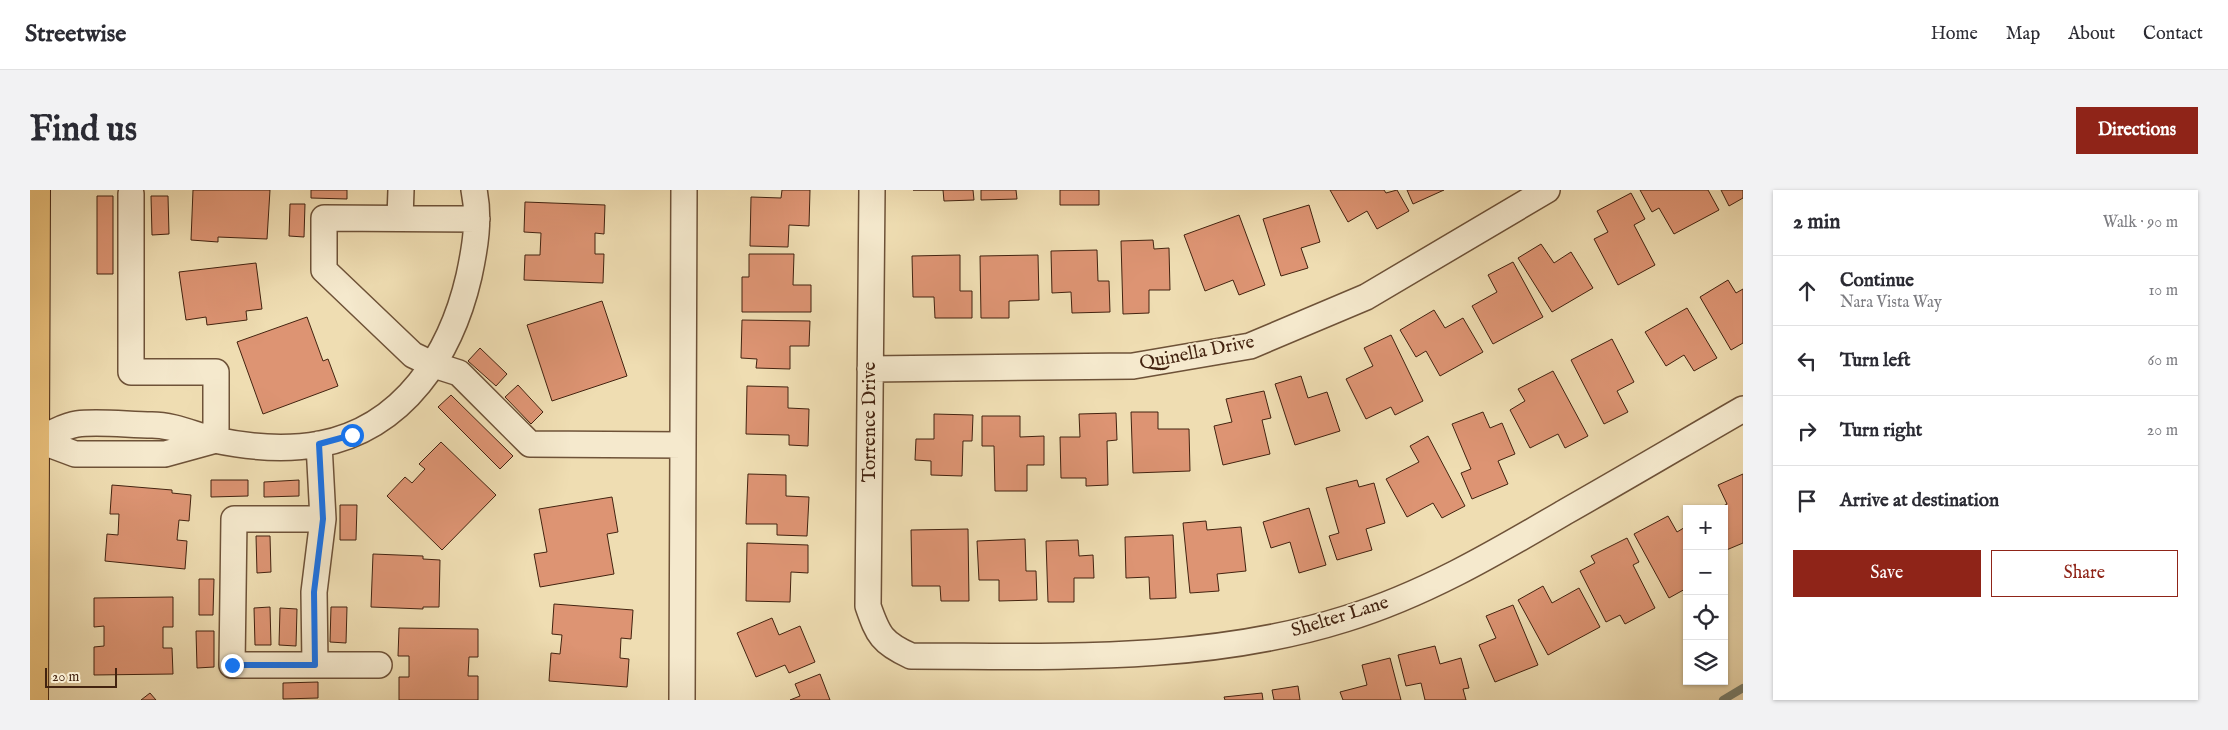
<!DOCTYPE html>
<meta charset="utf-8">
<style>
body{margin:0;font-family:"IM FELL English",serif;background:#f2f2f3;color:#2b2b33}
.controls{position:absolute;right:15px;bottom:15px;display:grid;overflow:hidden;border-radius:0px;box-shadow:0 1px 4px #0004}
.controls button{width:45px;height:45px;display:grid;place-items:center;padding:0;border:0;border-bottom:1px solid #e1e1e2;background:#fff;color:#2b2b33;font:25px sans-serif}
.scale{position:absolute;left:15px;bottom:12px;width:72px;box-sizing:border-box;padding-left:5px;border:2px solid #432310;border-top:0;font-size:14px;line-height:18px;white-space:nowrap;color:#432310;-webkit-text-stroke:4px #f5e9cd;paint-order:stroke}
.stop{position:absolute;width:15px;height:15px;margin:-11px;border:4px solid #1a73e8;border-radius:50%;background:#fff}
.stop.end{background:#1a73e8;border-color:#fff;box-shadow:0 1px 5px #0008}
.list{margin:0;padding:0;list-style:none}
h2{display:flex;justify-content:space-between;align-items:center;height:65px;margin:0;padding:0 20px;font-size:21px}
h2 small{font-size:16px;font-weight:400;color:#7c7c81}
.list li{display:grid;grid-template-columns:32px 1fr auto;gap:15px;align-items:center;box-sizing:border-box;height:70px;padding:0 20px;border-top:1px solid #e1e1e2}
.list b{display:block;font-size:19px;white-space:nowrap}
.list p{margin:0;font-size:16px;white-space:nowrap;color:#7c7c81}
.list em{font-size:16px;font-style:normal;color:#7c7c81}
.actions{display:flex;gap:10px;padding:15px 20px}
.actions a{flex:1;padding:11px 0;border:1px solid #8f2418;border-radius:0px;text-align:center;font-size:18px;color:#8f2418}
.actions .main{background:#8f2418;color:#fff}
.icon{flex:none;width:28px;height:28px;fill:none;stroke:currentColor;stroke-width:2;stroke-linecap:round;stroke-linejoin:round}
.map{position:relative;flex:none;width:1713px;height:510px;overflow:hidden;border-radius:0px}
header{display:flex;align-items:center;gap:30px;box-sizing:border-box;height:70px;padding:0 25px;background:#fff;border-bottom:1px solid #e1e1e2}
header strong{font-size:24px}
nav{display:flex;gap:28px;margin-inline-start:auto;font-size:18px}
.intro{display:flex;align-items:center;justify-content:space-between;box-sizing:border-box;height:120px;padding:0 30px}
h1{margin:0;font-size:35px}
.button{padding:12px 22px;border-radius:0px;background:#8f2418;color:#fff;font-size:18px;font-weight:700}
main{display:flex;gap:30px;padding:0 30px}
aside{flex:1;background:#fff;border-radius:0px;box-shadow:0 1px 4px #0004}
.map>svg:first-child{display:block}
.lines{fill:none;stroke-linecap:round;stroke-linejoin:round}
.stream{stroke:#777f6e;stroke-width:8}
.building{fill:#dd9473;stroke:#432310}
.minor-casing{stroke:#6e5238;stroke-width:28}
.primary-casing{stroke:#432310;stroke-width:30}
.minor{stroke:#f5e9cd;stroke-width:25}
.primary{stroke:#e8be79;stroke-width:28}
.route{stroke:#1a73e8;stroke-width:6}
.labels{text-anchor:middle;dominant-baseline:central;stroke-width:4;stroke-linejoin:round;paint-order:stroke}
.street-label{font-size:19px;fill:#432310;stroke:#f5e9cd}
</style>
<header>
<strong>Streetwise</strong>
<nav><a>Home</a><a>Map</a><a>About</a><a>Contact</a></nav>
</header>
<div class="intro"><h1>Find us</h1><a class="button">Directions</a></div>
<main>
<div class="map">
<svg width="1713" height="510" viewBox="0 0 1713 510">
<rect width="100%" height="100%" fill="#efddb2"/>
<filter id="stains"><feTurbulence type="fractalNoise" baseFrequency=".004" numOctaves="4"/><feColorMatrix values="0 0 0 0 .2 0 0 0 0 .09 0 0 0 0 .02 0 0 0 .5 -.17"/></filter>
<radialGradient id="worn" r=".72"><stop offset=".6" stop-color="#630" stop-opacity="0"/><stop offset="1" stop-color="#630" stop-opacity=".3"/></radialGradient>
<g class="lines">
<!-- stream -->
<path class="stream" d="M1693,510l20,-12"/>
</g>
<!-- building -->
<path class="building" d="M163,0h77l-3,49 -49,-2v5l-27,-2z
M281,0h36v9l-36,-1z
M752,0h28l-1,36 -20,-1 -1,22 -38,-1 1,-49 30,1z
M883,0h60l1,10 -30,1 -1,-11z
M951,0h35l1,9 -36,1z
M1030,0h39v15h-39z
M1300,0h54l2,3 11,-3 12,21 -32,18 -10,-18 -19,11z
M1377,0h37l-31,14z
M1610,0h68l11,20 -45,24 -15,-26 -7,4z
M1691,0h22v8l-14,8z
M1601,3l14,26 -11,6 21,40 -37,20 -24,-46 14,-7 -11,-21z
M67,6h16v78h-16z
M121,6h17l1,38 -17,1z
M495,12l80,3 -1,29 -9,-1v21h9l-1,29 -79,-3 1,-25h15l1,-22 -17,-1z
M260,14h15l-1,33 -15,-1z
M1279,15l11,37 -19,6 7,20 -27,8 -18,-57z
M1209,25l26,70 -26,10 -6,-15 -28,11 -21,-56z
M1123,50l1,9 15,-1 1,42h-21v23l-26,1 -2,-73z
M1511,54l13,19 17,-11 22,36 -41,24 -34,-54z
M1067,60l1,31h11l1,31 -38,1 -1,-21 -19,1 -1,-42z
M719,64h45l-1,31h18v27h-69v-35h7z
M930,65v36h12v27h-37l-1,-21h-21l-1,-41z
M1008,65l1,45 -30,1v17h-28l-1,-62z
M1483,72l30,55 -50,27 -21,-38 25,-14 -9,-17z
M226,73l6,46 -16,2 1,9 -40,5 -1,-8 -20,3 -7,-48z
M1698,90l8,13 7,-4v54l-12,7 -31,-53z
M572,111l25,75 -75,25 -25,-76z
M1657,118l30,50 -23,13 -10,-16 -18,11 -21,-34z
M1404,120l11,18 18,-10 20,34 -43,24 -14,-25 -10,6 -16,-27z
M277,127l16,44 5,-2 10,27 -75,28 -26,-72z
M712,130l68,1 -1,25h-19v23l-34,-1 1,-9 -16,-1z
M1361,145l32,66 -28,14 -4,-8 -25,12 -20,-40 27,-13 -9,-18z
M1582,149l22,43 -17,9 11,21 -24,12 -33,-64z
M450,158l27,26 -11,12 -28,-25z
M1523,181l35,65 -23,12 -7,-14 -28,14 -20,-38 15,-9 -7,-12z
M1271,186l7,22 19,-6 13,39 -45,14 -20,-61z
M488,195l25,27 -12,12 -26,-27z
M717,196l41,1v21l21,1 -1,37 -19,-1v-10l-43,-1z
M1234,201l7,27 -9,2 8,34 -47,11 -9,-39 18,-4 -6,-23z
M421,205l62,61 -13,13 -62,-62z
M1101,222h27v17h31l1,42 -57,2z
M1453,222l7,16 12,-5 13,31 -17,7 10,23 -36,15 -11,-26 10,-4 -19,-45z
M1086,223l1,27 -10,1 1,44 -22,1v-8h-25l-1,-41h20l-1,-23z
M904,224l39,1 -1,26h-9l-1,35 -31,-1v-14l-16,-1 1,-21h18z
M952,226h38v21l24,-1v29h-17v26h-32l-1,-45h-12z
M1398,246l37,70 -23,12 -9,-15 -26,14 -21,-38 33,-17 -9,-16z
M411,252l55,53 -54,55 -55,-54 18,-19 7,6 13,-14 -6,-5z
M718,284l38,1v21l23,1 -2,39 -30,-1v-11h-31z
M1713,284v69l-19,8v-42h-6l9,-5 -9,-19z
M181,290h37v16l-37,1z
M269,290v16l-35,1v-15z
M1327,290l2,7 15,-4 11,40 -19,6 6,21 -35,10 -8,-24 10,-3 -13,-45z
M82,295l60,5v3l19,2 -2,26 -10,-1 -2,20 10,1 -2,28 -80,-8 2,-27 11,1 1,-21h-9z
M582,307l6,35 -11,2 7,40 -74,13 -6,-33 13,-2 -8,-43z
M310,315h17l-1,35h-16z
M1279,318l17,57 -27,8 -9,-31 -19,6 -8,-26z
M1638,326l9,16 10,-6v62l-18,10 -35,-64z
M1176,331l1,9 34,-3 5,44 -29,3 2,17 -29,2 -7,-70z
M938,339l1,72h-28l-1,-15h-28l-1,-56z
M1143,345l3,63 -26,1 -1,-22 -23,1 -1,-41z
M226,346h14l1,36 -14,1z
M1597,348l12,24 -6,3 22,43 -30,16 -5,-9 -14,7 -26,-51 15,-8 -4,-7z
M995,349l1,32h10l1,29 -38,1v-21h-20l-2,-39z
M1048,350l1,16 14,-1 1,23h-20v24h-26l-2,-61z
M717,353l61,2v28l-17,-1 -1,30 -44,-1z
M343,364l50,2v3l17,1 -1,47h-16v2l-52,-2z
M169,389h15l-1,36h-14z
M1513,396l9,17 27,-15 21,39 -52,28 -30,-55z
M143,407v30h-10v21h9l1,26 -79,1v-28l10,-1v-20l-10,1v-29z
M524,414l79,6 -2,29 -10,-1 -1,20 9,1 -2,28 -78,-6 2,-28 9,1 2,-19 -10,-1z
M1483,415l25,60 -43,17 -16,-37 17,-7 -10,-22z
M240,417l1,38h-16l-1,-37z
M301,417h16l-1,36 -16,-1z
M250,418l17,1 -1,37 -17,-1z
M742,428l7,17 21,-9 15,36 -26,11 -4,-8 -29,12 -19,-44z
M369,438l79,1v28h-9l-1,19h10v24h-79v-23h10v-21h-11z
M166,441h18v36l-17,1z
M1405,456l5,18 21,-6 8,30 -6,1 3,11h-41l-4,-17 -15,3 -8,-31z
M1360,468l11,42h-58l-3,-8 27,-7 -5,-20z
M790,484l10,26h-40l10,-4 -5,-12z
M288,492v16l-35,1v-16z
M1268,496l2,14h-26l-2,-10z
M120,503l6,7h-15z
M1232,503l1,7h-38l-1,-3z"/>
<g class="lines">
<!-- minor casing -->
<g class="minor-casing">
<path id="minor" d="M842,0l-4,416c10,29 14,37 43,50 144,0 294,7 434,-37 79,-24 150,-66 220,-107 60,-34 119,-69 178,-103
M101,4v178h85v68
M370,28l1,-28
M447,29l-153,-1v52l89,85 21,10 25,8 71,71 153,1
M840,179l263,-3 117,-20 116,-49 181,-107
M0,249c16,0 31,-13 47,-15 21,-3 53,1 75,1 22,0 42,10 63,15 33,7 72,10 105,4 84,-16 131,-90 149,-168 6,-28 11,-57 5,-86
M5,249l40,15h90l51,-14
M293,329h-89l-2,146h147
M285,475l-1,-73 9,-73 -4,-75
M652,510l2,-510"/>
</g>
<!-- primary casing -->
<g class="primary-casing">
<path id="primary" d="M4,510l2,-510"/>
</g>
<!-- minor -->
<use href="#minor" class="minor"/>
<!-- primary -->
<use href="#primary" class="primary"/>
</g>
<g class="lines">
<!-- route -->
<path class="route" d="M202,475h83l-1,-73 9,-73 -4,-75 33,-9"/>
</g>
<g class="labels">
<!-- street labels -->
<g class="street-label">
<text transform="translate(1167 163) rotate(-11)">Quinella Drive</text>
<text transform="translate(840 232) rotate(-90)">Torrence Drive</text>
<text transform="translate(1310 427) rotate(-17)">Shelter Lane</text>
</g>
</g>
<rect width="100%" height="100%" filter="url(#stains)"/>
<rect width="100%" height="100%" fill="url(#worn)"/>
</svg>
<div class="controls">
<button>+</button>
<button>−</button>
<button><svg class="icon" aria-label="locate" viewBox="0 0 24 24"><circle cx="12" cy="12" r="6"/><path d="M12 2v4M12 18v4M2 12h4M18 12h4"/></svg></button>
<button><svg class="icon" aria-label="layers" viewBox="0 0 24 24"><path d="M12 4l9 5-9 5-9-5zM3 14l9 5 9-5"/></svg></button>
</div>
<div class="scale">20 m</div>
<div class="stop" style="left:322px;top:245px"></div>
<div class="stop end" style="left:202px;top:475px"></div>
</div>
<aside>
<h2>2 min<small>Walk · 90 m</small></h2>
<ul class="list">
<li><svg class="icon" aria-label="ahead" viewBox="0 0 24 24"><path d="M12 20V5M6 11l6-6 6 6"/></svg><div><b>Continue</b><p>Nara Vista Way</p></div><em>10 m</em></li>
<li><svg class="icon" aria-label="left" viewBox="0 0 24 24"><path d="M17 20v-9H6M10 6l-5 5 5 5"/></svg><div><b>Turn left</b></div><em>60 m</em></li>
<li><svg class="icon" aria-label="right" viewBox="0 0 24 24"><path d="M7 20v-9h11M14 6l5 5-5 5"/></svg><div><b>Turn right</b></div><em>20 m</em></li>
<li><svg class="icon" aria-label="arrive" viewBox="0 0 24 24"><path d="M6 21V4h12l-3 4 3 4H6"/></svg><div><b>Arrive at destination</b></div></li>
</ul>
<div class="actions"><a class="main">Save</a><a>Share</a></div>
</aside>
</main>
